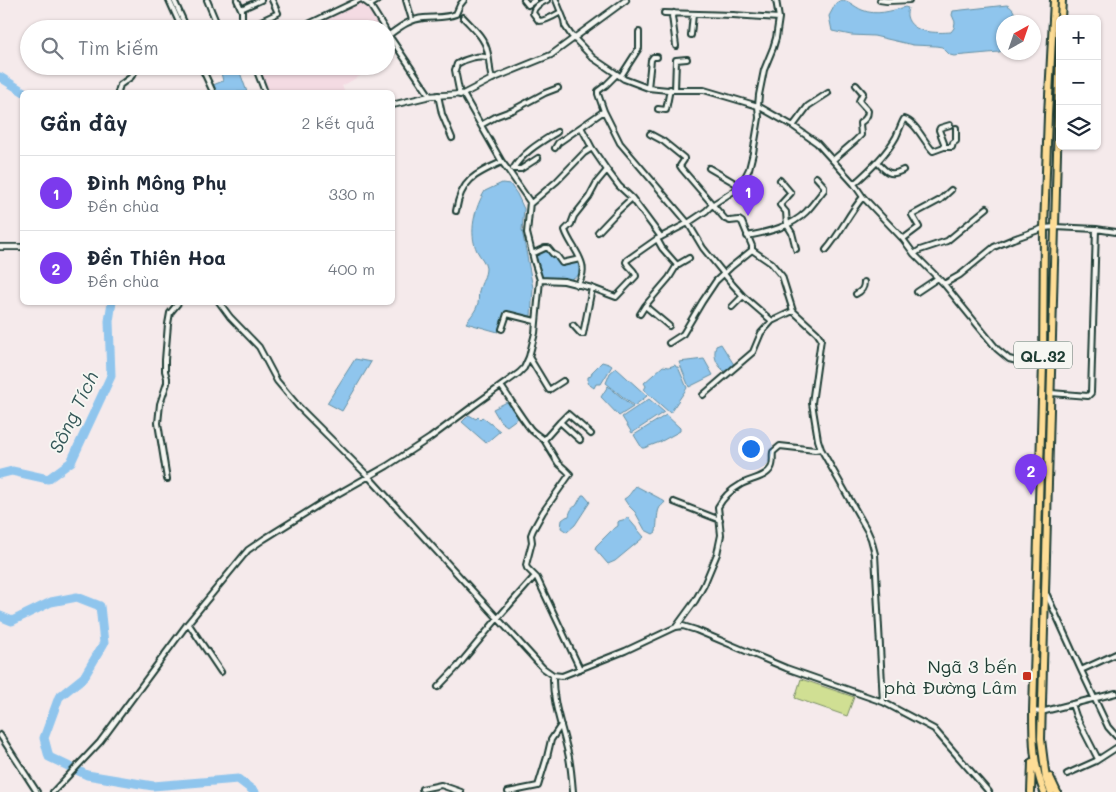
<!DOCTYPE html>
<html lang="vi">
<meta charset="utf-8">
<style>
body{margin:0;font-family:Mali,sans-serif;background:#f2f2f3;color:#1f2937}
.controls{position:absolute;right:15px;top:15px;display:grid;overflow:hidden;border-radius:8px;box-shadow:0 1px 4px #0004}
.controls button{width:45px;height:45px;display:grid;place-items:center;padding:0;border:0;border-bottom:1px solid #e0e1e3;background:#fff;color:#1f2937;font:25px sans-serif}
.compass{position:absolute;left:996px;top:15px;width:45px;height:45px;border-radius:50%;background:#fff;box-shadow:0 1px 4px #0004;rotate:40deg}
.you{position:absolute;left:750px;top:448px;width:18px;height:18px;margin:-12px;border:4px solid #fff;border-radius:50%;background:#1a73e8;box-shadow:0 0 0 8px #1a73e833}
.badge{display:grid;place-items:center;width:32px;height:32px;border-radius:50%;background:#7c3aed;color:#fff;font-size:16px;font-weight:700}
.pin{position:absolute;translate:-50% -41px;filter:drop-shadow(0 1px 2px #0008)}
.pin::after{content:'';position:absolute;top:26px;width:18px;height:15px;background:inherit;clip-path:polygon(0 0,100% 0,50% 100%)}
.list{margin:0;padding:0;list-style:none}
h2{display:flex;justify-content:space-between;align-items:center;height:65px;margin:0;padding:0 20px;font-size:21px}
h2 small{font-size:16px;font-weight:400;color:#747a83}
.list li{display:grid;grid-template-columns:32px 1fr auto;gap:15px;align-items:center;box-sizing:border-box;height:75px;padding:0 20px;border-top:1px solid #e0e1e3}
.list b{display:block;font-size:19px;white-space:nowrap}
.list p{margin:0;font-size:16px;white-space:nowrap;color:#747a83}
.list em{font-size:16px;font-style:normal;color:#747a83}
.icon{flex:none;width:28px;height:28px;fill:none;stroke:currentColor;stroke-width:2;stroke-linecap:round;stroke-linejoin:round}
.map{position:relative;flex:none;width:1116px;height:792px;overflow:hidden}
.search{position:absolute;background:#fff;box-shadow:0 1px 4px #0004;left:20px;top:20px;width:375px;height:55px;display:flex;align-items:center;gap:12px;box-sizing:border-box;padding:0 18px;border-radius:28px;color:#747a83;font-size:19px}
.panel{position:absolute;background:#fff;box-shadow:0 1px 4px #0004;left:20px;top:90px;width:375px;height:215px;border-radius:8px}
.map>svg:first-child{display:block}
.built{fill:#f4dbe3}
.green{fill:#d0df93;stroke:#788e64}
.water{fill:#8fc5ed;stroke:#628fa3}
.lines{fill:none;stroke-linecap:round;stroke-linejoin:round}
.river{stroke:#8fc5ed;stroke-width:9}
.minor-casing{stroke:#1f3d34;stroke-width:8}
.tertiary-casing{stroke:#1f3d34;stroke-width:8}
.trunk-casing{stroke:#1f3d34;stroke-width:10}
.minor{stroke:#f6f6f2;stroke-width:4}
.tertiary{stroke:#f6f6f2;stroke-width:4.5}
.trunk{stroke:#fedd96;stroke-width:6}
.poi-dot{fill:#c8321e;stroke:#f6f6f2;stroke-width:2}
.labels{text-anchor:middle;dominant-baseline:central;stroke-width:4;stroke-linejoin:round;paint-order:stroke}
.shield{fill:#f6f6f2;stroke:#60746d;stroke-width:1}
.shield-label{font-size:16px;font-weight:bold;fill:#1f3d34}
.poi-label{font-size:18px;fill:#1f3d34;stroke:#f6f6f2;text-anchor:end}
.water-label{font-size:19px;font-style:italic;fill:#355859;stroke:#f6f6f2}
</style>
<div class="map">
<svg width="1116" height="792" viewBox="0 0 1116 792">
<rect width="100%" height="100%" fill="#f5eaeb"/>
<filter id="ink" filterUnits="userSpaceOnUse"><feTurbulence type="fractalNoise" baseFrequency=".02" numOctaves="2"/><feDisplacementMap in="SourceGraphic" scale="10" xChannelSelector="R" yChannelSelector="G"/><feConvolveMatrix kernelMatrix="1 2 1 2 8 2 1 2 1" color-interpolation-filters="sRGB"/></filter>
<g filter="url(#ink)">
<!-- built -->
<path class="built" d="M361,0l5,4 13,19 -9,6h-67z
M259,66h95l6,10 -18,10 3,6h-77z"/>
<!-- green -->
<path class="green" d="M801,679l53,18 -7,19 -52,-18z"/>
<!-- water -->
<path class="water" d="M841,0c7,0 14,7 21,10 14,6 29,1 43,-3l3,1c-1,3 -1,6 -1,8 4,18 30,17 44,16l3,-4 1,-6 -3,-7 1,-4 54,-6c8,4 8,9 8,17h-11l-1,28 -4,2 -45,4 -4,-1 -8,-8 -6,-1 -23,-1 -39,-9 -23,-1 -19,-4 -3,-15 7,-13z
M238,67l9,25h-31l-3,-7 10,-4 -2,-8z
M502,183l8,1 7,10 7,15 -2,21 11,58 -2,28 -26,-5 -7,21 -32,-9c5,-7 10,-12 12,-20 1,-4 0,-8 1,-12 2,-8 7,-15 7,-23 -1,-7 -6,-11 -9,-17 -9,-18 -2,-44 8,-60z
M546,249l10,7 6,10 16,-5 3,11 -2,4 -7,2 -1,2 -30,-2 -7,-23z
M721,344l12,19 1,2c-3,4 -6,6 -10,6 -8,-7 -11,-15 -8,-25z
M355,359l16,3 -29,49 -15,-8z
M704,359l9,16 -24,12 -10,-25z
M602,362l7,2 3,2 -11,18h-5l-2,4 -7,-5 1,-3v-3l3,-1 1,-4z
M675,365l1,2h2l9,21 -17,25 -26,-23 2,-4 -2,-3 19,-17 6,1z
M616,368l31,28 -13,10 -28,-23 4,-10z
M608,386l25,21 -14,9 -18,-19z
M649,399l15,13 -32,21 -10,-16z
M507,402l11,16 -11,8 -7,-5 -7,-12z
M469,415l7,4 2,-2 2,2 2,-2 18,14 -14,12 -24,-21z
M666,415l14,13v3l-20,11 -16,6h-2l-8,-13z
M636,486l23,12 6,4c-2,3 -5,4 -6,7 -2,4 -2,17 -3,23l-3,2 -8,-4 -10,-18 -7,-7 -4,-6c6,-3 8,-9 12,-13z
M582,495h2l6,7 -15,23 -8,7 -6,-4 1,-8 4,-3 3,-1c1,-5 3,-9 7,-10z
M627,517l17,20 -29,24 -7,3 -13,-15 1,-3 16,-16 6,-4v-4l1,-1 7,-2z"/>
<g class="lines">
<!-- river -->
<path class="river" d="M0,77l24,15
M0,474l12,-3 36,8 23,-17 40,-86 -2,-55 3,-19
M0,616l12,5 39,-19 26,-5 23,9 4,37 -20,34 -25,20 -15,41 5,19 38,18 66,11 85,-7 17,13"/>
<!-- minor casing -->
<g class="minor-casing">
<path id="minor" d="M169,0l13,29
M174,0l13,29
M207,0l12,29
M237,0l5,11v18
M363,0l7,5 15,24
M406,0l6,20
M524,0l4,5 7,-5
M547,0c-6,3 -13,6 -14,13l6,8c7,0 15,-5 22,-9
M556,0l8,20 1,6 6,9 22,23 31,21 24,9 20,2h36l54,16 35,20 24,17 37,41 9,13 40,42 11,15 30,30 53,65 12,10 8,2 11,-1 15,3
M370,5l8,-5
M241,9l20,-9
M664,13l69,2 46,3
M674,13l-2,3 4,30
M463,17c9,10 21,20 24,33 3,10 2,19 5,29
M244,29l34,-16 -6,-13
M298,29l61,-29
M386,31l44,65
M389,35c11,-8 21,-16 35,-17 11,-1 22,0 32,-4l4,-9 4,-5
M691,35l2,-21
M201,66l12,26
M255,66l10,26
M617,74l-11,11 -8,6v3l6,17 16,32 68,80 15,25 30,37 10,11 29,25 21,-10
M621,76l18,-28v-16
M648,88l3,-28 2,-3h4
M675,90l1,-30 11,-1
M118,92l2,-7 11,-8 6,-9 3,-2
M438,95l4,19 10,24
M460,95l-5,-25 2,-6c8,-5 23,-10 31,-6
M658,109l8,1 4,-21
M481,125l16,-9 16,-6 32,-17 13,-5
M793,126l15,-20 20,-13
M650,134l13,7 21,17v2l-4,6 2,3 43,50 5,2 9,-1 3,2 10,24v4l19,13 11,13 11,35 24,22 4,6 -9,64 6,37 3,9 46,81 4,9 4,15 8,148 51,27 55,63
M944,147v-4l-5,-13 1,-2 10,-3
M555,148l3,-5 23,-16
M592,148l-11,-21 23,-16
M833,160l22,-19 6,-6 -1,-12c5,-3 8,-6 8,-12l-9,-10 4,-8 -7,-8
M877,162c9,10 13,15 26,8
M709,168l31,18
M513,169c10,-17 28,-27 44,-37
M513,169h8l17,-11
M780,180l11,13 -11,12 6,7 1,13 5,8 4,16
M854,184c16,-14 32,-29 42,-47 3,-6 5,-13 8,-18 12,3 20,23 29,32l11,-4h8l1,-4 3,-2v-13
M530,204l27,-23 27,-28 8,-5 15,22 12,16 13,12 29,39
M456,211c5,-31 19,-37 46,-49
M598,232l19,-20 15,-14
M747,236c21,-4 44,-9 59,-24 7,-7 12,-15 18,-22v-4l-8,-9
M657,239l5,9 15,17 -8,13 -24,28 24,20
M903,239l16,-12 -7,-12 28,-15 11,-10
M826,250c14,-16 23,-37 37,-53
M532,254l13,-6h3l5,6 4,2 5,7 18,-4
M914,254l6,-4 27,-9 40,-33
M677,265l12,-7
M540,280l24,1 28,7 24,9 20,-21c-1,-6 -8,-9 -10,-14l1,-2 30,-21 31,-16 18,-12 6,-6 25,-16 5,-6 7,-14 4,-16 6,-35 -1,-12 1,-11 5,-25 9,-22 3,-10 3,-20 -3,-18
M944,284l16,-9 34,-28 19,-8 31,-11 11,-1 41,2 20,3
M577,285c16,-21 -6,-36 -12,-55l6,-6 3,-8 15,-19 8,-15 10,-12
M917,292l21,-14
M856,294c6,-3 8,-6 8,-12
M219,302l11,15 29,30 18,34 21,25 70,70 175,192 10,7 9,1 63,-25 51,-24 7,-1 13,4 90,38 97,34
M732,307l11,-11
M640,314l5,-8
M573,325l8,9h2l9,-46
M502,329l5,-15 28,7
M669,343l14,-9 19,-32 14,-21 15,-14 21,-17
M529,357l20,33 14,-9
M501,386c10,14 18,28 28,41 4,6 10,8 15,13l16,-18 20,18
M1051,393l37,3 3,-3 5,-164
M703,395l50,-43 8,-19 11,-12
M560,422l8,-8 23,20
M544,440l14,23 8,7 4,4 -27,38 -10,18 -2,5 1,7 -6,23 1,3 10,10 43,91
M167,479l-9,-56 2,-19 7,-21v-5l-2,-7v-11l3,-36 2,-11 9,-11
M674,502l46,18
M1047,595l34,75
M676,627l19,-26 9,-16 13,-31 4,-19 -3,-28c5,-9 13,-17 22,-22 9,-6 26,-7 31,-17 3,-5 1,-11 2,-16l7,-6 35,4 6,-1
M1116,654l-35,16 27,57 8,9
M221,672l-33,-49 55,-67 5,-6 16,-11 56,-35 67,-38 43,-28 43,-32 46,-33 5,-5 5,-11 6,-24 5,-53 -6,-19 -7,-28 3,-31 -22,-32 -6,-8 -39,-68
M553,675c-1,27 9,51 15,78 3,12 4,26 5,39
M438,687l20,-21 39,-47 38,-43
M1072,704l4,12 22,43
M1033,711l8,1 75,-19
M0,735l37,57
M1067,774l29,-13 20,-13
M422,789l19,-4 20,7
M53,792l47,-50 88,-119
M508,792l30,-6 9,-29 4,-17 10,-15"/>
</g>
<!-- tertiary casing -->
<g class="tertiary-casing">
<path id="tertiary" d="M880,0l7,1 22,-1
M392,105l38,-9 33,-2 29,-15 59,-24 75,-55
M0,247h22"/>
</g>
<!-- trunk casing -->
<g class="trunk-casing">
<path id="trunk" d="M1061,19l1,-19
M1050,777l7,15
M1031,792l1,-30
M1044,792c-11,-28 -11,-52 -11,-81l10,-348 1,-135 4,-113 6,-115
M1051,792l-5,-13 -5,-40 19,-695"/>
</g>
<!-- minor -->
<use href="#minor" class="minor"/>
<!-- tertiary -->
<use href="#tertiary" class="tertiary"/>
<!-- trunk -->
<use href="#trunk" class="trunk"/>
</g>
</g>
<!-- markers -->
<rect class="poi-dot" x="1022" y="671" width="10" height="10" rx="2.5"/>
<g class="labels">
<!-- shield labels -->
<rect class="shield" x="1014" y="341.5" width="58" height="27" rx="4"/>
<g class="shield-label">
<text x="1043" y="355">QL.32</text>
</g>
<!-- poi labels -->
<g class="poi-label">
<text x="1017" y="666">Ngã 3 bến<tspan x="1017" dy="21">phà Đường Lâm</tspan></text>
</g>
<!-- water labels -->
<g class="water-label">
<text transform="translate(73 412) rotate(-64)">Sông Tích</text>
</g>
</g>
</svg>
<div class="controls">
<button>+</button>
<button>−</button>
<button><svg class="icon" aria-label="layers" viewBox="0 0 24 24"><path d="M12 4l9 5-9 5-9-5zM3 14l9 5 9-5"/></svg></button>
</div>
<svg class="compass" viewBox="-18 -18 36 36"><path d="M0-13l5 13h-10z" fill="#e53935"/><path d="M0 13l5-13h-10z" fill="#747a83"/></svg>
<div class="you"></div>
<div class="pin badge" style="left:748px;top:216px">1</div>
<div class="pin badge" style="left:1031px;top:495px">2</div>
<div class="search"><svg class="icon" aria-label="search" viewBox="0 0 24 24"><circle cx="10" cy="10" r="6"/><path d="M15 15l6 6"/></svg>Tìm kiếm</div>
<section class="panel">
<h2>Gần đây<small>2 kết quả</small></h2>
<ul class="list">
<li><span class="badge">1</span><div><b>Đình Mông Phụ</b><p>Đền chùa</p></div><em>330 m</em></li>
<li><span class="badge">2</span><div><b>Đền Thiên Hoa</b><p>Đền chùa</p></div><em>400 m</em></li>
</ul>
</section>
</div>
